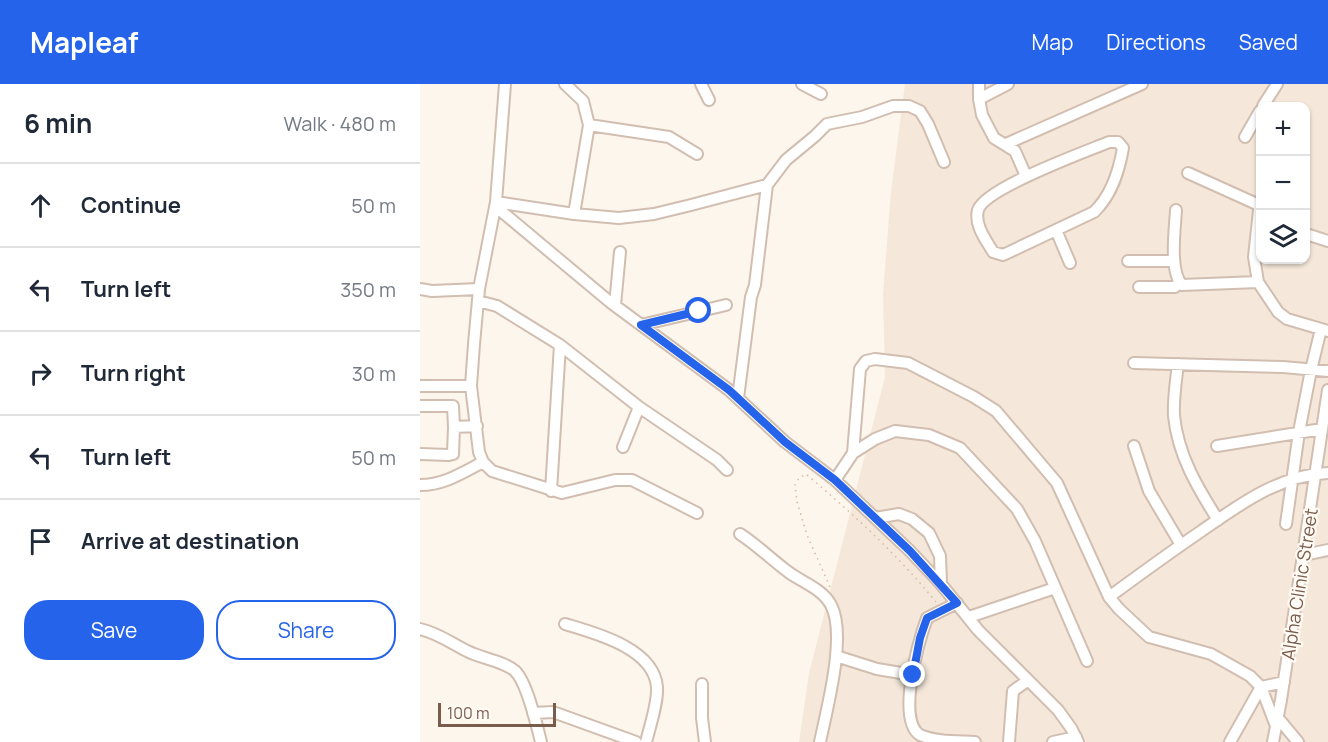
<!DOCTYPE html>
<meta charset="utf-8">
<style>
body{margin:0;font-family:Manrope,sans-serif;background:#f2f2f3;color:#1f2937}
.controls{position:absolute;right:18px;top:18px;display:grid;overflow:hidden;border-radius:12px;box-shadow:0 2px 4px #0004}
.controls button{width:54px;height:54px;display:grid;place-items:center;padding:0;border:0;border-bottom:2px solid #e0e1e3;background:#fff;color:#1f2937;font:30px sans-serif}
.scale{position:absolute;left:18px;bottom:15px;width:118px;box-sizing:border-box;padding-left:6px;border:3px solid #7a5c4d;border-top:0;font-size:16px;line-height:21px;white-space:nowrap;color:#7a5c4d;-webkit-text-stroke:4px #fffaf3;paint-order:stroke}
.stop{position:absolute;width:18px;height:18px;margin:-14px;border:4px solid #2563eb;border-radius:50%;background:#fff}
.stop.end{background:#2563eb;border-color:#fff;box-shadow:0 2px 6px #0008}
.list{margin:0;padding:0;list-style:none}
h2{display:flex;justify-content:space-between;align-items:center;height:78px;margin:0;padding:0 24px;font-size:26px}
h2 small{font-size:20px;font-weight:400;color:#747a83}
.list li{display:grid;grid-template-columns:39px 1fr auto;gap:18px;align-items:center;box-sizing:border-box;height:84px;padding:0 24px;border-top:2px solid #e0e1e3}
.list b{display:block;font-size:22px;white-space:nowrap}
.list em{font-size:20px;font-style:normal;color:#747a83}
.actions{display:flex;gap:12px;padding:18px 24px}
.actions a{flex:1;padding:14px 0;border:2px solid #2563eb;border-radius:24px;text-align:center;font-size:21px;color:#2563eb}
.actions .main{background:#2563eb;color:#fff}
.icon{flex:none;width:33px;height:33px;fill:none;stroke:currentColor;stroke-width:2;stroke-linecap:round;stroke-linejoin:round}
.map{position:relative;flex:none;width:908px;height:658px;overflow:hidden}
header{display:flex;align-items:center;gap:36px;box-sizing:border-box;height:84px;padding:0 30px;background:#2563eb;color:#fff}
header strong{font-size:28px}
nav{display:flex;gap:33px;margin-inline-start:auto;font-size:21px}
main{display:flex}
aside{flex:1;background:#fff}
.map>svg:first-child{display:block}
.residential{fill:#f5e8da;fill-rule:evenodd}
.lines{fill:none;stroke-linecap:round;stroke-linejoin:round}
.minor-casing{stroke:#d1beb0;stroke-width:14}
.path{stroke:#d9b8a5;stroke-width:1.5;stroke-dasharray:1.5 4.5;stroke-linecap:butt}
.minor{stroke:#fff;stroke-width:10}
.route{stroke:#2563eb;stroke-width:8}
.labels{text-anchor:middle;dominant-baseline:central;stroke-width:4.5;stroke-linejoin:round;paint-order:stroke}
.street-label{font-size:18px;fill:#7a5c4d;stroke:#fffaf3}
</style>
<header>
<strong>Mapleaf</strong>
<nav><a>Map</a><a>Directions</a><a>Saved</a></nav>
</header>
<main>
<aside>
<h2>6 min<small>Walk · 480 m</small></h2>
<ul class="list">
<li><svg class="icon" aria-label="ahead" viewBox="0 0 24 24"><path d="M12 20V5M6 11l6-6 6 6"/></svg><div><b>Continue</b></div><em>50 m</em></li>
<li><svg class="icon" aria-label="left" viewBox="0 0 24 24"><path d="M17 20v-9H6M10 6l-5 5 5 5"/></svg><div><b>Turn left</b></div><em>350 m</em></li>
<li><svg class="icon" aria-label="right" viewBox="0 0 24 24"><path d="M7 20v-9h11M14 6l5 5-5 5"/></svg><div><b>Turn right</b></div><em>30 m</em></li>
<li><svg class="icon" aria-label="left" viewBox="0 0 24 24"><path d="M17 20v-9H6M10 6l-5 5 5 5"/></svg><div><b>Turn left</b></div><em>50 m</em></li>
<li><svg class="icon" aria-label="arrive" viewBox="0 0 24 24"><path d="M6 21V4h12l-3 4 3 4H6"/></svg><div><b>Arrive at destination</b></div></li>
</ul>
<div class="actions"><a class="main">Save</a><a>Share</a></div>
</aside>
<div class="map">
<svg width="908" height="658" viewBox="0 0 908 658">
<rect width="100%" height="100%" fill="#fdf6ec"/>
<!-- residential -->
<path class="residential" d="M485,0h423v658h-529l10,-69 76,-296 -2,-83 8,-103zM840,22h46v154h-46z"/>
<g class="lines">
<!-- minor casing -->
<g class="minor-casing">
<path id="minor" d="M85,0l-9,118 -17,87 -5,55 -3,42 8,66 4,10 9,9 70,22 53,-13h17l65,33
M145,0l18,17 6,24 -15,89
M281,0l8,16
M382,0l19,10
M559,0v15l3,16 12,23 21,13 11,25
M559,15l29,-15
M843,22l14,-22
M169,41l80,12 28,17
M825,53l15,-26
M689,58h9l5,6c-4,23 -11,47 -29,64l-91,43 -10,-3c-7,-12 -19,-27 -15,-42 7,-22 107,-58 131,-68z
M586,60l136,-60
M768,89l71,32
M840,117l-6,56 4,25 20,30 9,7 41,12
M76,118l78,12 45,4 35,-4 37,-9 76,-20 19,-25 29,-24 12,-12 35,-7 31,-11h16l11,5 8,13 16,38
M75,125l6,2 109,91 119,88 56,52 50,38 75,71 31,33 37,46 80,80 13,18 7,14
M756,126c-1,19 -7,61 6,75l76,-3
M636,146l14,33
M886,150l22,7
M708,177h46
M719,203h36l4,-5
M0,205l12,2 47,-2
M58,217l19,5 63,39 -9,146
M195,221l5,-53
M221,241l85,-20
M140,261l79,62 78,53 10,10
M714,279l149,4 45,4
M758,280c-2,17 -5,35 -4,52 4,39 23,71 44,104
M0,302h51
M318,314l13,-101 4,-12 12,-100
M0,322h33l1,21
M714,362l15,45 32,54
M797,362l105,-17
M203,363l16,-40
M433,369l7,-84 6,-8 9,-2 33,4 66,34 22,14 61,72 52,114 10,12 30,28 62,17 39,22 11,11 15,39
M0,370l29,1 4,-1 1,-27 23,-1
M415,396l18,-27 22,-14 20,-8 34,4 31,13 57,61 18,32 52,120
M0,401c24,0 42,-12 63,-23
M455,434l24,-4 13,5 17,14 11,23 1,28
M866,440l13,-92 12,-62 10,-41
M320,450c17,11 31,25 47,37 14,11 35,17 44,34 16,30 -4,103 -11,137
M884,471l24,-5
M689,513c30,-22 60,-44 91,-65 39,-27 79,-57 128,-59
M537,519l-30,15c-8,22 -31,102 -7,117 16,7 37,6 55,7
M549,533l86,-29
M145,540c30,9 89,24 92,63 1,16 -7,39 -11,55
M0,545c18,4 31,14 47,22 13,7 37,10 48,20 12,11 22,55 26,71
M416,572l41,13 36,6
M282,600v34l3,24
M113,629l20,-1 83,30
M858,634l20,24
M589,658l4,-51 14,-10
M633,658l23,-5
M810,658l31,-55 23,-5
M853,658l8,-42 47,-310"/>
</g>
<!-- path -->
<path class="path" d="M410,503l-23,-52 -10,-33 -2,-17 4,-7 7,-4c47,40 91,80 130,128"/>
<!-- minor -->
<use href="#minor" class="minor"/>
</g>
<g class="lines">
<!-- route -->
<path class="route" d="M279,227l-58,14 88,65 56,52 50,38 75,71 47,52 -30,15 -7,20 -7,37"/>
</g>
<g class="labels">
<!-- street labels -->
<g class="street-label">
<text transform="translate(879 500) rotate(-81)">Alpha Clinic Street</text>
</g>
</g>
</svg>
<div class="controls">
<button>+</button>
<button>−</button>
<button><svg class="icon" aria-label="layers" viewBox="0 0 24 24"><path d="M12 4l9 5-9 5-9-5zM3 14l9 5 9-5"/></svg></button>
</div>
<div class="scale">100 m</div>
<div class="stop" style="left:279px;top:227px"></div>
<div class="stop end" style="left:493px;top:591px"></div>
</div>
</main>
